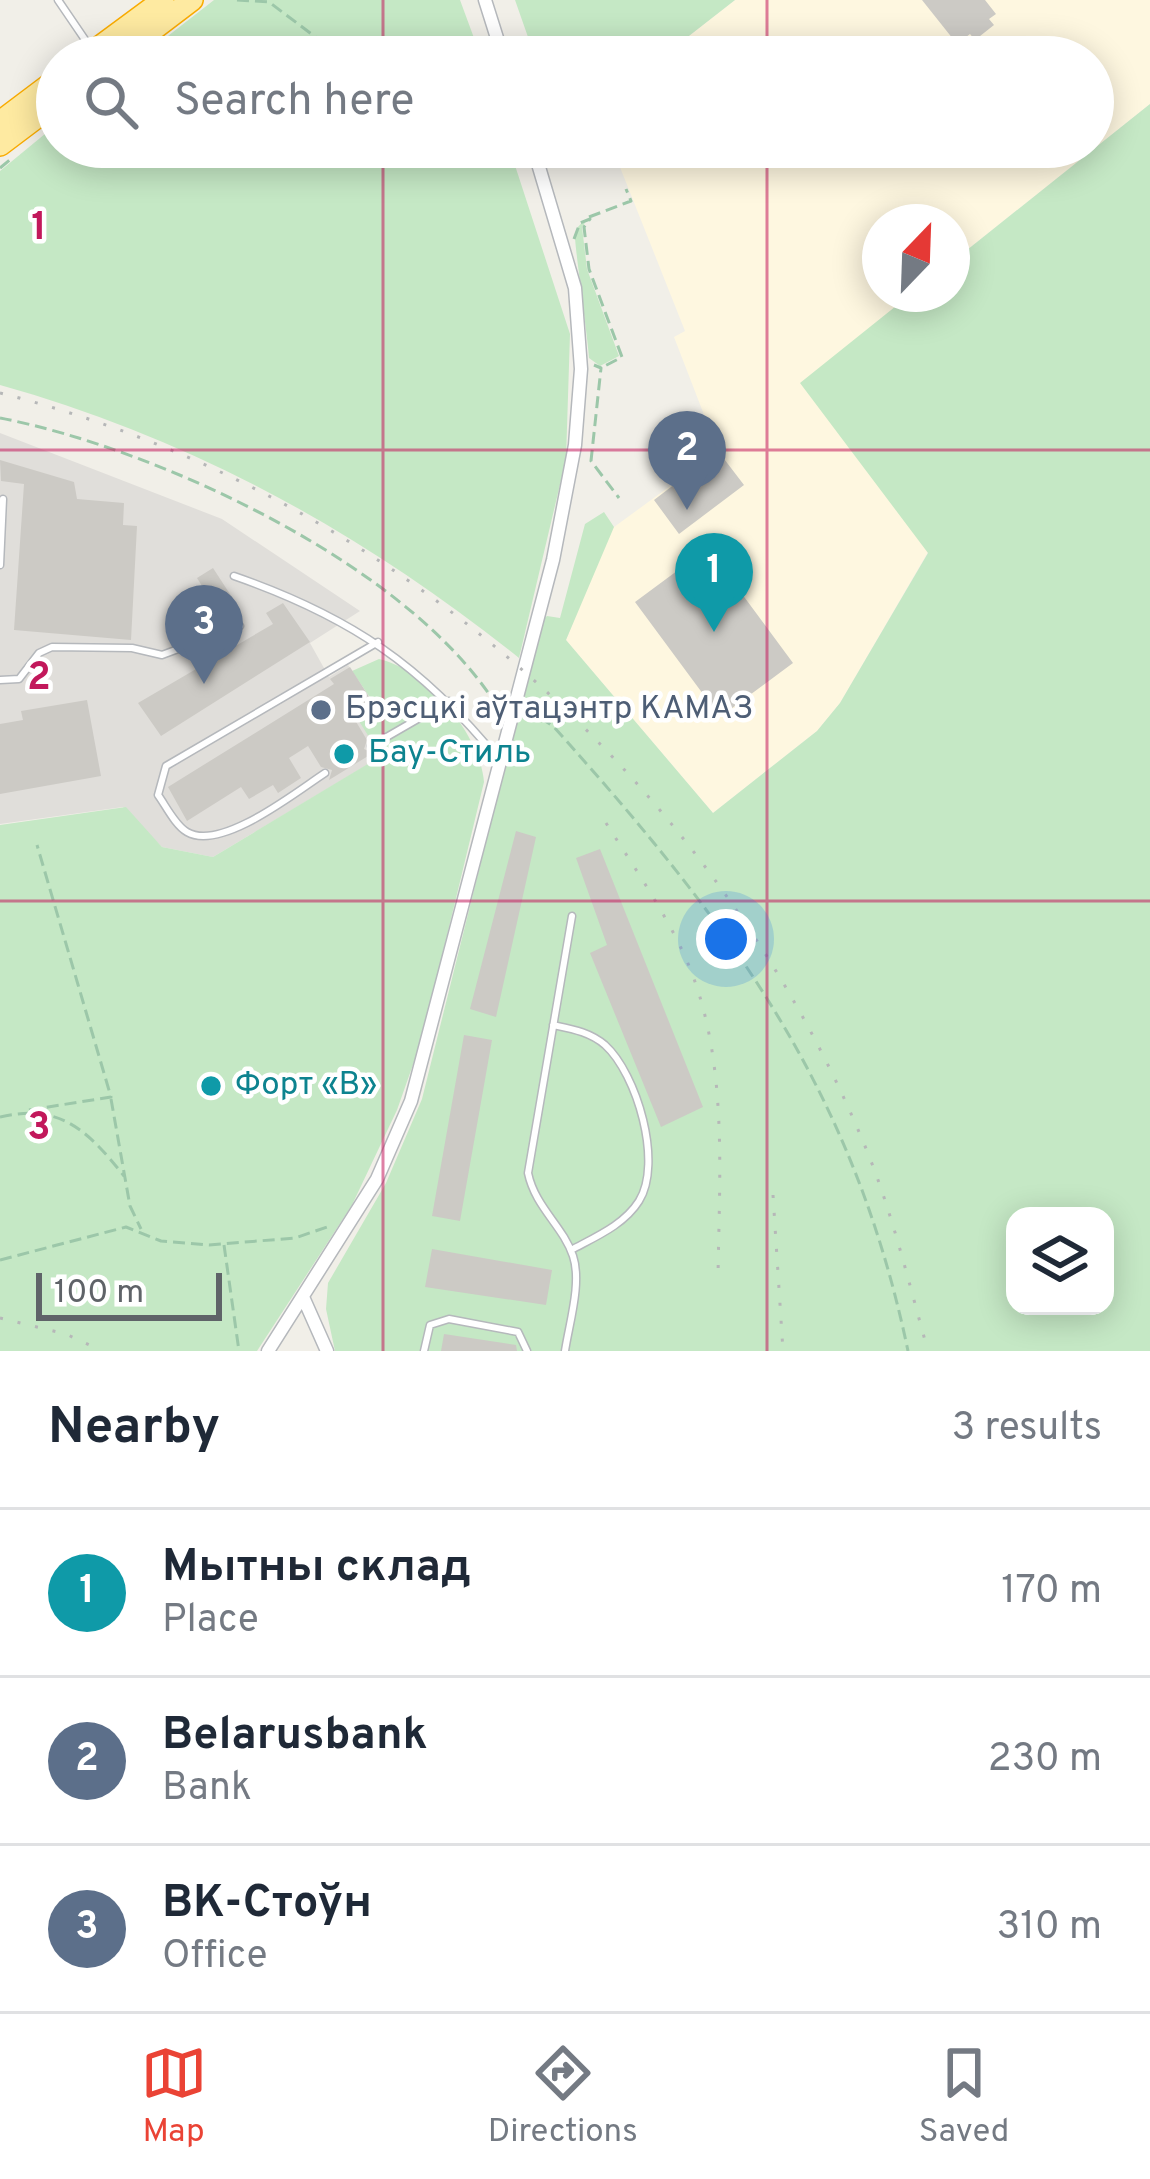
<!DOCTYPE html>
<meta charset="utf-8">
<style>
body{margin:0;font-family:Overpass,sans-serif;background:#f2f2f3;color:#1f2937}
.controls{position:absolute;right:36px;bottom:36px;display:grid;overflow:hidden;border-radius:24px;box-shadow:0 6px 30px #0003}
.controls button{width:108px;height:108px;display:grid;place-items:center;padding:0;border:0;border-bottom:3px solid #e0e1e3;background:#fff;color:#1f2937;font:60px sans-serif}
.compass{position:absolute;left:862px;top:204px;width:108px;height:108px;border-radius:50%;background:#fff;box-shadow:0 6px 30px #0003;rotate:23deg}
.scale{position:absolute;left:36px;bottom:30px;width:186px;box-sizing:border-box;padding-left:12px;border:6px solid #5f6368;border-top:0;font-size:33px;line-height:42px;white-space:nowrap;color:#5f6368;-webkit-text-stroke:9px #fff;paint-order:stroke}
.you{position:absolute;left:726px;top:939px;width:42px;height:42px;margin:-30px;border:9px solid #fff;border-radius:50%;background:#1a73e8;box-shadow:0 0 0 18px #1a73e833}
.badge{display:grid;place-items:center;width:78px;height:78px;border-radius:50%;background:#ea4335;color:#fff;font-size:39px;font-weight:700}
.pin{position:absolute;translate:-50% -99px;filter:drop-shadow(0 3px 6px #0008)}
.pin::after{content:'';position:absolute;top:63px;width:42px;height:36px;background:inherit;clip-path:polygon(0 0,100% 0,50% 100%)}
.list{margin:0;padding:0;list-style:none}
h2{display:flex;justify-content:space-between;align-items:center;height:156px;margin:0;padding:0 48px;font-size:51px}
h2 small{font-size:39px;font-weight:400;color:#747a83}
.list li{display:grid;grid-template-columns:78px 1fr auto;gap:36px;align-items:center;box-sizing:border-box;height:168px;padding:0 48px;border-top:3px solid #e0e1e3}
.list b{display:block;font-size:45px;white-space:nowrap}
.list p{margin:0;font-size:39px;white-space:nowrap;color:#747a83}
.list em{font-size:39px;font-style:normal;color:#747a83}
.icon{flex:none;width:66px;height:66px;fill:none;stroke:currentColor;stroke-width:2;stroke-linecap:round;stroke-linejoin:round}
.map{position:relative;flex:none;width:1150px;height:1351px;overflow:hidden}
.search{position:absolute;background:#fff;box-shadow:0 6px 30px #0003;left:36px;right:36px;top:36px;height:132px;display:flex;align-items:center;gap:30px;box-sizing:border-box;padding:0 42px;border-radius:66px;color:#747a83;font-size:45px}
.sheet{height:660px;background:#fff}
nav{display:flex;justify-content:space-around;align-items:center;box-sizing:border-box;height:168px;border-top:3px solid #e0e1e3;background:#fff;font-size:33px;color:#747a83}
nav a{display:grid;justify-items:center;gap:6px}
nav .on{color:#ea4335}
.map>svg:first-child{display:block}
.commercial{fill:#fef7e0}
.industrial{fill:#e0deda}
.green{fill:#c5e8c5;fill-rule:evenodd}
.building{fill:#cccac5}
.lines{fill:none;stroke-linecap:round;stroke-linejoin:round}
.service-casing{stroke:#b5b8bc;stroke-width:9}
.minor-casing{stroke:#b5b8bc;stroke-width:15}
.trunk-casing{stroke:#f9ab00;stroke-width:24}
.path{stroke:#9cc7a9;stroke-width:3;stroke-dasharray:12 6;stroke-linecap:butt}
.service{stroke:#fff;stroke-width:6}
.minor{stroke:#fff;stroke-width:12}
.trunk{stroke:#feeaa1;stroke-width:21}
.rail{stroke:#b6b7b8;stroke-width:3;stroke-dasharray:3 15;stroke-linecap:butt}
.grid{fill:none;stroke:#c2185b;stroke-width:3;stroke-opacity:0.55}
.service-dot{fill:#5c6f8a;stroke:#fff;stroke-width:4.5}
.culture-dot{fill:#0f9aa8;stroke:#fff;stroke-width:4.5}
.labels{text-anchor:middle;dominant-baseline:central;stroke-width:9;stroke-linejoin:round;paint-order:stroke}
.service-label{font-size:33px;fill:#4e5e75;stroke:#fff;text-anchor:start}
.culture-label{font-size:33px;fill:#0d838f;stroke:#fff;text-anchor:start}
.grid-label{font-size:39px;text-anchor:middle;font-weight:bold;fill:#c2185b;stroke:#fff;stroke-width:9;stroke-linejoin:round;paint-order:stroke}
</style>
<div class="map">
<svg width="1150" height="1351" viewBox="0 0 1150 1351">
<rect width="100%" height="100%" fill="#f1efe8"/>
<!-- commercial -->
<path class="commercial" d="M735,0h415v104l-198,158v-40h-72v72h31l17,258 -88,151 -23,28 -104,82 -147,-173 44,-110 108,-79 -44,-114 11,-6 -73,-184h481v-90h-431z"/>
<!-- industrial -->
<path class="industrial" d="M0,433l222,86 138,92 -50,32 19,34 19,-12 27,41 7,50 -169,101 -51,-10 -39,-40 -123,17z"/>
<!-- green -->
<path class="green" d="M214,0h246l21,57h-340z
M515,0h220l-73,57h-127z
M1150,104v1247h-815l-9,-42 2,-26 58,-100 36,-84 119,-478 6,-5 13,2 25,-94 19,-12 10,15 -48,113 147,173 104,-82 23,-28 88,-150 -128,-170 111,-89h41v-32zM1015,1216h90v90h-90z
M57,124v23h452l61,187 -4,125 -47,199c-156,-125 -326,-219 -519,-273v-214z
M587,220l-5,7 5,42 32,87 -19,10 -11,-8c-1,-20 -15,-116 -14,-124 2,-9 6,-10 12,-14z
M379,659c48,11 101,75 105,123l-62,257 -25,71 -45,95 -95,146h-257v-526l126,-18 36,40 51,10 168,-101 -24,-38 18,-13 -23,-34z"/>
<!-- building -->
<path class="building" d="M922,0h63l11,14 -7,5 5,6 -19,15 -5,-6 -13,10z
M718,451l26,34 -65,49 -25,-34z
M0,460l74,22 3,17 47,4 -1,22 14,1 -6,114 -117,-10 10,-146 -23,-3z
M708,548l85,115 -73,54 -85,-115z
M213,568l26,40 -17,10 -25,-40z
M283,603l27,39 -149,94 -23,-33 135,-79 -7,-11z
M350,667l25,39 -20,14 12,20 -3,9 9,4 -44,27 3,-10 -11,-3 -13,-21 -19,12 12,20 -23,15 -5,-8 -24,14 -8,-12 -54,34 -19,-34 166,-103 -4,-5z
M87,700l14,76 -101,18v-70l23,-4 -2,-9z
M516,831l20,6 -40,180 -26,-8z
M600,849l103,258 -42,20 -71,-174 17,-8 -31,-87z
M464,1035l28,5 -32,181 -28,-5z
M432,1249l120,21 -6,35 -121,-18z
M444,1334l72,11 1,6h-76z"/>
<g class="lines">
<!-- service casing -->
<g class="service-casing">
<path id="service" d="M58,0l32,47
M0,565l3,-66
M234,576c115,40 188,89 265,184
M0,680l19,-1 20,-26 13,-6 80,1 30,7 78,-29
M371,746l78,-45
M325,773c-29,19 -104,79 -138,59 -12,-7 -21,-26 -29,-37l8,-29 212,-124
M553,1025c19,4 37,7 52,20 32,29 58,118 34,156 -15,24 -44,36 -68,49
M424,1351l6,-26 19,-6 69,13 9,19
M565,1351c4,-27 17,-68 8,-95 -10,-30 -38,-49 -45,-83l44,-257"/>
</g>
<!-- minor casing -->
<g class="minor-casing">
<path id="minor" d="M485,0l18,57
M303,1297l24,54
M268,1351l109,-172 34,-78 142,-541 22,-115 6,-76 -6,-81 -42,-141"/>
</g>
<!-- trunk casing -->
<g class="trunk-casing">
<path id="trunk" d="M86,57l77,-57
M117,57l75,-57
M0,122l57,-43
M0,145l57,-43"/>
</g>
<!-- path -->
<path class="path" d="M237,0l32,2 73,55
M0,168l12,-10
M589,217l42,-16 -5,-12
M574,239l6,-16 10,-4 -6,8 5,42 33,88 -21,11
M594,365l7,3 -10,93 28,37
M0,418c160,31 418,151 501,295
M525,708l28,18c176,196 300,361 355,625
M111,1099l19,107 11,23
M29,1110l82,-13 -74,-252
M0,1117c61,-14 88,14 124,59
M224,1245l15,106
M0,1260l126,-33 35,14 48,4 86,-7 35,-12"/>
<!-- service -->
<use href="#service" class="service"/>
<!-- minor -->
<use href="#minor" class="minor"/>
<!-- trunk -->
<use href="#trunk" class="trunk"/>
<!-- rail -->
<path class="rail" d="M0,393c388,98 716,388 867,758 26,64 42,133 61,200
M606,823c26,41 55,83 76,127 48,101 37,222 36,330
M773,1195l10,156
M0,1318l66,16 36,17"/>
</g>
<!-- grid -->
<path class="grid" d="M383,0v57M767,0v57M383,147v1204M767,147v1204M0,450h1150M0,901h1150"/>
<!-- markers -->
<circle class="service-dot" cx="321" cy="710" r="12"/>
<g class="culture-dot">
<circle cx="344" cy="754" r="12"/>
<circle cx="211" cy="1086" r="12"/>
</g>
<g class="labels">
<!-- service labels -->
<g class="service-label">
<text x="345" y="710">Брэсцкі аўтацэнтр КАМАЗ</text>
</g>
<!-- culture labels -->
<g class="culture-label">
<text x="368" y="754">Бау-Стиль</text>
<text x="235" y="1086">Форт «В»</text>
</g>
</g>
<g class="grid-label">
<text x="39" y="239">1</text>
<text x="39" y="689">2</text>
<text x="39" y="1139">3</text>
</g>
</svg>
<div class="controls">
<button><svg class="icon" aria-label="layers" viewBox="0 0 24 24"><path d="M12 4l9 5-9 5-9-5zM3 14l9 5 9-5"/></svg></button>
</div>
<svg class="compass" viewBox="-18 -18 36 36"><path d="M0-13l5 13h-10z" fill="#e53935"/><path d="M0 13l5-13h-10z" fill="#747a83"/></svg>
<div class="scale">100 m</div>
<div class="you"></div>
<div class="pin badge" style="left:714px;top:632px;background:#0f9aa8">1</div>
<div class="pin badge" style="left:687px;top:510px;background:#5c6f8a">2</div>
<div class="pin badge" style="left:204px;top:684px;background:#5c6f8a">3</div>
<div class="search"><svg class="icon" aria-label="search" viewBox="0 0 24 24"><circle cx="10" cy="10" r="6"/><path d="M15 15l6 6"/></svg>Search here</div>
</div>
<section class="sheet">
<h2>Nearby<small>3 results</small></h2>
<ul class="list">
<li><span class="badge" style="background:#0f9aa8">1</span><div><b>Мытны склад</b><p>Place</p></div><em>170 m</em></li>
<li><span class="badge" style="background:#5c6f8a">2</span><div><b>Belarusbank</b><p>Bank</p></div><em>230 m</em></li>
<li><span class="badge" style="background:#5c6f8a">3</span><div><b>ВК-Стоўн</b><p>Office</p></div><em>310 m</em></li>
</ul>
</section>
<nav>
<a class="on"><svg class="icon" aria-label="map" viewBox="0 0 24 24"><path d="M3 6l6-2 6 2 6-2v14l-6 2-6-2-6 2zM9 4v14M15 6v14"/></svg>Map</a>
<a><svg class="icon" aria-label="directions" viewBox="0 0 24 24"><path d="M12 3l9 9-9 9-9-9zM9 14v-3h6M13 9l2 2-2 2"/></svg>Directions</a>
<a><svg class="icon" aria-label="saved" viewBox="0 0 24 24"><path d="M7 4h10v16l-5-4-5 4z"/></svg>Saved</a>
</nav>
